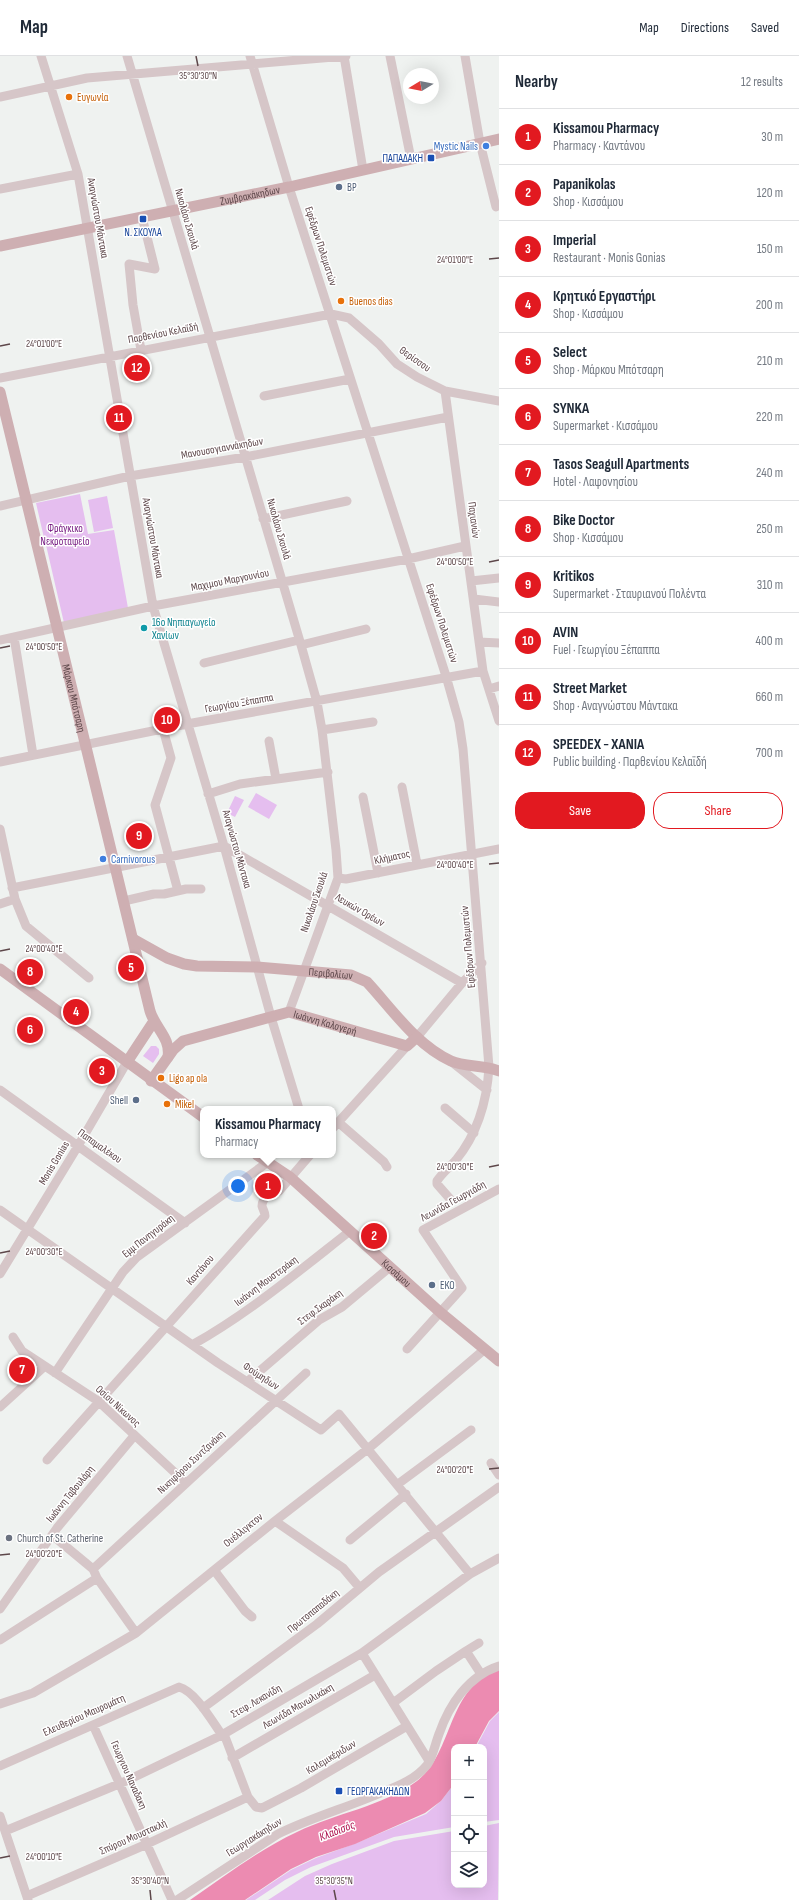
<!DOCTYPE html>
<meta charset="utf-8">
<style>
body{margin:0;font-family:"Sofia Sans Condensed",sans-serif;background:#f2f2f3;color:#1f2937}
.controls{position:absolute;right:12px;bottom:12px;display:grid;overflow:hidden;border-radius:8px;box-shadow:0 4px 16px #0002}
.controls button{width:36px;height:36px;display:grid;place-items:center;padding:0;border:0;border-bottom:1px solid #e0e1e3;background:#fff;color:#1f2937;font:20px sans-serif}
.compass{position:absolute;left:403px;top:12px;width:36px;height:36px;border-radius:50%;background:#fff;box-shadow:0 4px 16px #0002;rotate:260deg}
.you{position:absolute;left:238px;top:1130px;width:14px;height:14px;margin:-10px;border:3px solid #fff;border-radius:50%;background:#1a73e8;box-shadow:0 0 0 6px #1a73e833}
.badge{display:grid;place-items:center;width:26px;height:26px;border-radius:50%;background:#e21920;color:#fff;font-size:13px;font-weight:700}
.pin{position:absolute;translate:-50% -50%;border:2px solid #fff;box-shadow:0 1px 4px #0006}
.popup{position:absolute;left:200px;top:1050px;width:136px;height:52px;box-sizing:border-box;display:grid;place-content:center;border-radius:8px;background:#fff;filter:drop-shadow(0 1px 3px #0005);font-size:13px;white-space:nowrap;color:#747a83}
.popup b{font-size:15px;color:#1f2937}
.popup::after{content:'';position:absolute;left:50%;top:100%;margin-left:-8px;border:8px solid transparent;border-top-color:#fff}
.list{margin:0;padding:0;list-style:none}
h2{display:flex;justify-content:space-between;align-items:center;height:52px;margin:0;padding:0 16px;font-size:17px}
h2 small{font-size:13px;font-weight:400;color:#747a83}
.list li{display:grid;grid-template-columns:26px 1fr auto;gap:12px;align-items:center;box-sizing:border-box;height:56px;padding:0 16px;border-top:1px solid #e0e1e3}
.list b{display:block;font-size:15px;white-space:nowrap}
.list p{margin:0;font-size:13px;white-space:nowrap;color:#747a83}
.list em{font-size:13px;font-style:normal;color:#747a83}
.actions{display:flex;gap:8px;padding:12px 16px}
.actions a{flex:1;padding:9px 0;border:1px solid #e21920;border-radius:16px;text-align:center;font-size:14px;color:#e21920}
.actions .main{background:#e21920;color:#fff}
.icon{flex:none;width:22px;height:22px;fill:none;stroke:currentColor;stroke-width:2;stroke-linecap:round;stroke-linejoin:round}
.map{position:relative;flex:none;width:499px;height:1844px;overflow:hidden}
header{display:flex;align-items:center;gap:24px;box-sizing:border-box;height:56px;padding:0 20px;background:#fff;border-bottom:1px solid #e0e1e3}
header strong{font-size:19px}
nav{display:flex;gap:22px;margin-inline-start:auto;font-size:14px}
main{display:flex}
aside{flex:1;background:#fff}
.map>svg:first-child{display:block}
.green{fill:#e5beef}
.water{fill:#ec8bb1}
.lines{fill:none;stroke-linecap:round;stroke-linejoin:round}
.minor{stroke:#d6c6c8;stroke-width:9}
.major{stroke:#ceafb2;stroke-width:11}
.ticks{fill:none;stroke:#5d474a;stroke-width:1.5}
.food-dot{fill:#e8710a;stroke:#fff;stroke-width:1.5}
.shop-dot{fill:#3f7fe0;stroke:#fff;stroke-width:1.5}
.transit-dot{fill:#1a4fb4;stroke:#fff;stroke-width:1.5}
.service-dot{fill:#5c6f8a;stroke:#fff;stroke-width:1.5}
.culture-dot{fill:#0f9aa8;stroke:#fff;stroke-width:1.5}
.worship-dot{fill:#6b7280;stroke:#fff;stroke-width:1.5}
.labels{text-anchor:middle;dominant-baseline:central;stroke-width:3;stroke-linejoin:round;paint-order:stroke}
.food-label{font-size:11px;fill:#c56008;stroke:#fff;text-anchor:start}
.shop-label{font-size:11px;fill:#366cbe;stroke:#fff;text-anchor:end}
.transit-label{font-size:11px;fill:#164399;stroke:#fff;text-anchor:end}
.service-label{font-size:11px;fill:#4e5e75;stroke:#fff;text-anchor:start}
.street-label{font-size:11px;fill:#5d474a;stroke:#fff}
.park-label{font-size:11px;fill:#74177f;stroke:#fff}
.culture-label{font-size:11px;fill:#0d838f;stroke:#fff;text-anchor:start}
.worship-label{font-size:11px;fill:#5b616d;stroke:#fff;text-anchor:start}
.water-label{font-size:12px;font-style:italic;fill:#ab0c4a;stroke:#fff}
.ticks-label{font-size:10px;text-anchor:middle;fill:#5d474a;stroke:#fff;stroke-width:3;stroke-linejoin:round;paint-order:stroke}
</style>
<header>
<strong>Map</strong>
<nav><a>Map</a><a>Directions</a><a>Saved</a></nav>
</header>
<main>
<div class="map">
<svg width="499" height="1844" viewBox="0 0 499 1844">
<rect width="100%" height="100%" fill="#eff2f0"/>
<!-- green -->
<path class="green" d="M80,438l8,40 26,-4 14,78 -64,15 -18,-78 -4,1 -2,-7 4,-1 -8,-35z
M107,440l6,32 -19,4 -6,-32z
M256,737l21,12 -8,14 -21,-12z
M235,740l9,4 -9,17 -8,-4z
M151,990h5l3,3v5l-6,9 -10,-7z
M499,1656v108l-15,2v-75h-8l14,-26z
M454,1728v43l-60,10 -83,30 -26,13 -30,20h-9l45,-30 25,-12 43,-16 67,-28 15,-13z
M499,1767l-1,77h-230l37,-24 27,-12 62,-23 60,-10v54h30v-59z"/>
<!-- water -->
<path class="water" d="M499,1613v42l-10,10 -14,26h-21v37l-13,17 -16,12 -70,31 -39,13 -25,12 -46,31h-55c34,-23 70,-51 107,-68 39,-19 84,-25 120,-51 37,-28 29,-93 82,-112z"/>
<g class="lines">
<!-- minor -->
<path class="minor" d="M41,0l37,118 75,432 71,240 47,171 28,92
M127,0l174,589 16,57 5,28 14,120 2,28 -49,134
M250,0l39,131 157,489 13,46 4,27 26,318c-2,35 -11,66 -33,93 -6,7 -14,13 -19,21v3l14,16
M344,0l19,114
M390,0l21,103
M465,0l15,87 16,64
M0,41l87,-19 259,-22
M0,133l78,-15
M141,294l-8,-45 -4,-41 26,5 -13,-52
M0,322l331,-64 18,4 30,26 18,20 20,13 28,14 54,10
M445,335l38,280 16,50
M264,340l86,-17
M0,450l130,-30 115,-19 203,-40
M263,463l84,-18
M471,525l28,-3
M474,543l25,3
M14,581l19,118
M0,584l153,-34 255,-47 57,-13
M479,586l20,1
M301,589l65,-16
M204,607l95,-23
M489,633l10,-3
M163,673l8,29 -16,47 23,86
M322,674l51,-8
M269,685l7,38
M0,706l187,-38 296,-53
M402,731l15,77
M208,738l32,-10 88,-12
M363,741l15,76
M0,773l15,70 11,27 63,52
M224,790l238,137
M338,822l8,1 153,-30
M12,832l212,-42
M124,845l30,-7h10l22,-5h15
M0,848l15,-5
M417,981l45,-54 20,-20
M453,1007l34,27
M0,1034l185,133
M445,1052l29,25
M338,1066l46,40 3,5
M333,1072l74,-82
M0,1154l218,153 103,67 18,-16 131,160
M0,1218l78,-128 49,-84
M13,1281l9,14 76,50 88,82
M192,1289c57,-32 107,-74 158,-114
M407,1293l55,-61 -39,-58 76,-41
M55,1317l68,-101 14,-15 131,-95
M247,1326l72,-62 23,-13 48,-40
M0,1351l45,-41
M47,1404l218,-244c0,-4 -2,-6 -3,-10 0,-9 10,-14 17,-15l31,-36
M491,1407l8,12
M398,1428l73,-54
M275,1465l68,47 16,19
M52,1479l41,34 4,9 39,55
M350,1484l56,-46
M93,1513l213,-196
M214,1514l31,41 7,6
M0,1553l57,-81 77,-92
M0,1584l97,-62
M466,1595l13,-8
M362,1597l67,108
M393,1647l43,-32 30,-20 15,23
M0,1648l33,-11 103,-60 139,-112 94,-73 116,-99
M203,1652l114,-84 62,-52 120,-85
M93,1669l79,175
M224,1678l24,63 8,10 6,1 39,-20 106,-62
M232,1702l143,-83
M0,1710l179,-79c16,4 33,34 43,48
M0,1760l28,84
M5,1775l121,-50 96,-46 140,-82 108,-79 29,-16
M27,1840l120,-52 101,-47
M177,1844l101,-66c34,-17 71,-27 105,-42 15,-6 33,-13 44,-27 6,-8 8,-21 12,-31 10,-29 29,-58 60,-68"/>
<!-- major -->
<g class="major">
<path id="s1" d="M0,190l289,-59 210,-48"/>
<path id="s2" d="M0,336l150,619c5,17 21,27 18,46"/>
<path id="s3" d="M133,883l34,19 17,6 13,2 60,1 94,8 16,7c25,27 49,63 84,79 13,6 33,4 48,10"/>
<path d="M0,913l203,148"/>
<path d="M127,1006l25,-38"/>
<path id="s4" d="M151,1025l22,-31 10,-9 106,-29 118,34 10,-9"/>
<path id="s5" d="M257,1099l33,22 151,136 58,48"/>
</g>
</g>
<!-- ticks -->
<path class="ticks" d="M196,0l2,10M489,203l10,-1M0,290l10,-2M489,506l10,-2M0,592l10,-2M489,808l10,-1M0,895l10,-2M489,1111l10,-2M0,1197l10,-2M489,1413l10,-1M0,1499l10,-1M0,1802l10,-2M150,1834l1,10M334,1834l2,10"/>
<!-- markers -->
<g class="food-dot">
<circle cx="69" cy="41" r="4"/>
<circle cx="341" cy="245" r="4"/>
<circle cx="161" cy="1022" r="4"/>
<circle cx="167" cy="1048" r="4"/>
</g>
<g class="shop-dot">
<circle cx="486" cy="90" r="4"/>
<circle cx="103" cy="803" r="4"/>
</g>
<g class="transit-dot">
<rect x="427" y="98" width="8" height="8" rx="2"/>
<rect x="139" y="159" width="8" height="8" rx="2"/>
<rect x="335" y="1731" width="8" height="8" rx="2"/>
</g>
<g class="service-dot">
<circle cx="339" cy="131" r="4"/>
<circle cx="136" cy="1044" r="4"/>
<circle cx="432" cy="1229" r="4"/>
</g>
<circle class="culture-dot" cx="144" cy="572" r="4"/>
<circle class="worship-dot" cx="9" cy="1482" r="4"/>
<g class="labels">
<!-- food labels -->
<g class="food-label">
<text x="77" y="41">Ευγωνία</text>
<text x="349" y="245">Buenos dias</text>
<text x="169" y="1022">Ligo ap ola</text>
<text x="175" y="1048">Mikel</text>
</g>
<!-- shop labels -->
<g class="shop-label">
<text x="478" y="90">Mystic Nails</text>
<text x="111" y="803" text-anchor="start">Carnivorous</text>
</g>
<!-- transit labels -->
<g class="transit-label">
<text x="423" y="102">ΠΑΠΑΔΑΚΗ</text>
<text x="143" y="176" text-anchor="middle">Ν. ΣΚΟΥΛΑ</text>
<text x="347" y="1735" text-anchor="start">ΓΕΩΡΓΑΚΑΚΗΔΩΝ</text>
</g>
<!-- service labels -->
<g class="service-label">
<text x="347" y="131">BP</text>
<text x="128" y="1044" text-anchor="end">Shell</text>
<text x="440" y="1229">EKO</text>
</g>
<!-- street labels -->
<g class="street-label">
<text stroke="none"><textPath href="#s1" startOffset="255">Ζυμβρακάκηδων</textPath></text>
<text transform="translate(98 162) rotate(80)">Αναγνώστου Μάντακα</text>
<text transform="translate(187 163) rotate(74)">Νικολάου Σκουλά</text>
<text transform="translate(321 190) rotate(72)">Εφέδρων Πολεμιστών</text>
<text transform="translate(163 277) rotate(-11)">Παρθενίου Κελαϊδή</text>
<text transform="translate(415 303) rotate(35)">Θερίσσου</text>
<text transform="translate(222 392) rotate(-10)">Μανουσογιαννάκηδων</text>
<text transform="translate(474 464) rotate(83)">Παχιανών</text>
<text transform="translate(279 473) rotate(74)">Νικολάου Σκουλά</text>
<text transform="translate(153 482) rotate(80)">Αναγνώστου Μάντακα</text>
<text transform="translate(230 524) rotate(-11)">Μαχιμου Mαργουνίου</text>
<text transform="translate(442 567) rotate(72)">Εφέδρων Πολεμιστών</text>
<text stroke="none"><textPath href="#s2" startOffset="315">Μάρκου Μπότσαρη</textPath></text>
<text transform="translate(239 647) rotate(-10)">Γεωργίου Ξέπαππα</text>
<text transform="translate(237 793) rotate(74)">Αναγνώστου Μάντακα</text>
<text transform="translate(392 801) rotate(-12)">Κλήματος</text>
<text transform="translate(314 846) rotate(-71)">Νικολάου Σκουλά</text>
<text transform="translate(360 854) rotate(30)">Λευκών Ορέων</text>
<text transform="translate(468 891) rotate(-95)">Εφέδρων Πολεμιστών</text>
<text stroke="none"><textPath href="#s3" startOffset="204">Περιβολίων</textPath></text>
<text stroke="none"><textPath href="#s4" startOffset="199">Ιωάννη Καλογερή</textPath></text>
<text transform="translate(100 1090) rotate(35)">Παπαμαλέκου</text>
<text transform="translate(54 1107) rotate(-59)">Monis Gonias</text>
<text transform="translate(453 1145) rotate(-29)">Λεωνίδα Γεωργιάδη</text>
<text transform="translate(148 1180) rotate(-38)">Εμμ Πανηγυράκη</text>
<text transform="translate(200 1214) rotate(-49)">Καντάνου</text>
<text stroke="none"><textPath href="#s5" startOffset="183">Κισσάμου</textPath></text>
<text transform="translate(266 1225) rotate(-37)">Ιωάννη Μουστεράκη</text>
<text transform="translate(320 1251) rotate(-36)">Στεφ.Σκαράκη</text>
<text transform="translate(261 1320) rotate(33)">Φούμηδων</text>
<text transform="translate(118 1350) rotate(42)">Οσίου Νίκωνος</text>
<text transform="translate(191 1406) rotate(-43)">Νικηφόρου Συντζανάκη</text>
<text transform="translate(70 1438) rotate(-51)">Ιωάννη Ταβουλάρη</text>
<text transform="translate(243 1474) rotate(-39)">Ουέλλιγκτον</text>
<text transform="translate(313 1555) rotate(-39)">Πρωτοπαπαδάκη</text>
<text transform="translate(256 1645) rotate(-30)">Στεφ. Λεκανίδη</text>
<text transform="translate(298 1650) rotate(-30)">Λεωνίδα Μανωλικάκη</text>
<text transform="translate(84 1659) rotate(-24)">Ελευθερίου Μαυρομάτη</text>
<text transform="translate(331 1701) rotate(-31)">Καλεμικέριδων</text>
<text transform="translate(129 1719) rotate(66)">Γεωργιου Ναναδακη</text>
<text transform="translate(133 1781) rotate(-24)">Σπύρου Μουστακλή</text>
<text transform="translate(254 1781) rotate(-32)">Γεωργιακάκηδων</text>
</g>
<!-- park labels -->
<g class="park-label">
<text x="65" y="472">Φράγκικο<tspan x="65" dy="13">Νεκροταφείο</tspan></text>
</g>
<!-- culture labels -->
<g class="culture-label">
<text x="152" y="566">16ο Νηπιαγωγείο<tspan x="152" dy="13">Χανίων</tspan></text>
</g>
<!-- worship labels -->
<g class="worship-label">
<text x="17" y="1482">Church of St. Catherine</text>
</g>
<!-- water labels -->
<g class="water-label">
<text transform="translate(337 1775) rotate(-21)">Κλαδισός</text>
</g>
</g>
<g class="ticks-label">
<text x="198" y="23">35°30'30"N</text>
<text x="455" y="207">24°01'00"E</text>
<text x="44" y="291">24°01'00"E</text>
<text x="455" y="509">24°00'50"E</text>
<text x="44" y="594">24°00'50"E</text>
<text x="455" y="812">24°00'40"E</text>
<text x="44" y="896">24°00'40"E</text>
<text x="455" y="1114">24°00'30"E</text>
<text x="44" y="1199">24°00'30"E</text>
<text x="455" y="1417">24°00'20"E</text>
<text x="44" y="1501">24°00'20"E</text>
<text x="44" y="1804">24°00'10"E</text>
<text x="150" y="1828">35°30'40"N</text>
<text x="334" y="1828">35°30'35"N</text>
</g>
</svg>
<div class="controls">
<button>+</button>
<button>−</button>
<button><svg class="icon" aria-label="locate" viewBox="0 0 24 24"><circle cx="12" cy="12" r="6"/><path d="M12 2v4M12 18v4M2 12h4M18 12h4"/></svg></button>
<button><svg class="icon" aria-label="layers" viewBox="0 0 24 24"><path d="M12 4l9 5-9 5-9-5zM3 14l9 5 9-5"/></svg></button>
</div>
<svg class="compass" viewBox="-18 -18 36 36"><path d="M0-13l5 13h-10z" fill="#e53935"/><path d="M0 13l5-13h-10z" fill="#747a83"/></svg>
<div class="you"></div>
<div class="pin badge" style="left:268px;top:1130px">1</div>
<div class="popup"><b>Kissamou Pharmacy</b>Pharmacy</div>
<div class="pin badge" style="left:374px;top:1180px">2</div>
<div class="pin badge" style="left:102px;top:1015px">3</div>
<div class="pin badge" style="left:76px;top:956px">4</div>
<div class="pin badge" style="left:131px;top:912px">5</div>
<div class="pin badge" style="left:30px;top:974px">6</div>
<div class="pin badge" style="left:22px;top:1314px">7</div>
<div class="pin badge" style="left:30px;top:916px">8</div>
<div class="pin badge" style="left:139px;top:780px">9</div>
<div class="pin badge" style="left:167px;top:664px">10</div>
<div class="pin badge" style="left:119px;top:362px">11</div>
<div class="pin badge" style="left:137px;top:312px">12</div>
</div>
<aside>
<h2>Nearby<small>12 results</small></h2>
<ul class="list">
<li><span class="badge">1</span><div><b>Kissamou Pharmacy</b><p>Pharmacy · Καντάνου</p></div><em>30 m</em></li>
<li><span class="badge">2</span><div><b>Papanikolas</b><p>Shop · Κισσάμου</p></div><em>120 m</em></li>
<li><span class="badge">3</span><div><b>Imperial</b><p>Restaurant · Monis Gonias</p></div><em>150 m</em></li>
<li><span class="badge">4</span><div><b>Κρητικό Εργαστήρι</b><p>Shop · Κισσάμου</p></div><em>200 m</em></li>
<li><span class="badge">5</span><div><b>Select</b><p>Shop · Μάρκου Μπότσαρη</p></div><em>210 m</em></li>
<li><span class="badge">6</span><div><b>SYNKA</b><p>Supermarket · Κισσάμου</p></div><em>220 m</em></li>
<li><span class="badge">7</span><div><b>Tasos Seagull Apartments</b><p>Hotel · Λαφονησίου</p></div><em>240 m</em></li>
<li><span class="badge">8</span><div><b>Bike Doctor</b><p>Shop · Κισσάμου</p></div><em>250 m</em></li>
<li><span class="badge">9</span><div><b>Kritikos</b><p>Supermarket · Σταυριανού Πολέντα</p></div><em>310 m</em></li>
<li><span class="badge">10</span><div><b>AVIN</b><p>Fuel · Γεωργίου Ξέπαππα</p></div><em>400 m</em></li>
<li><span class="badge">11</span><div><b>Street Market</b><p>Shop · Αναγνώστου Μάντακα</p></div><em>660 m</em></li>
<li><span class="badge">12</span><div><b>SPEEDEX - ΧΑΝΙΑ</b><p>Public building · Παρθενίου Κελαϊδή</p></div><em>700 m</em></li>
</ul>
<div class="actions"><a class="main">Save</a><a>Share</a></div>
</aside>
</main>
